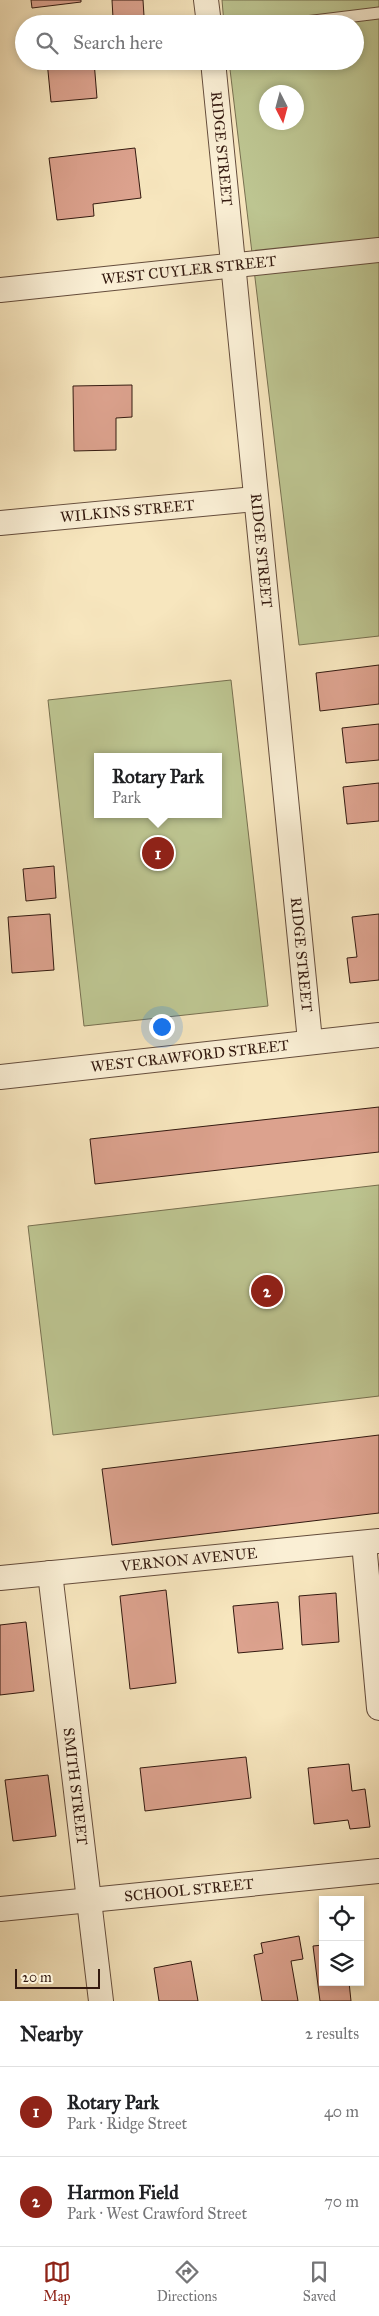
<!DOCTYPE html>
<meta charset="utf-8">
<style>
body{margin:0;font-family:"IM FELL Great Primer",serif;background:#f6f6f6;color:#202124}
.controls{position:absolute;right:15px;bottom:15px;display:grid;overflow:hidden;border-radius:0px;box-shadow:0 2px 8px #0003}
.controls button{width:45px;height:45px;display:grid;place-items:center;padding:0;border:0;border-bottom:1px solid #e0e0e0;background:#fff;color:#202124;font:25px sans-serif}
.compass{position:absolute;left:259px;top:85px;width:45px;height:45px;border-radius:50%;background:#fff;box-shadow:0 2px 8px #0003;rotate:174deg}
.scale{position:absolute;left:15px;bottom:12px;width:85px;box-sizing:border-box;padding-left:5px;border:2px solid #341a10;border-top:0;font-size:14px;line-height:18px;white-space:nowrap;color:#341a10;-webkit-text-stroke:4px #faefd5;paint-order:stroke}
.you{position:absolute;left:161px;top:1026px;width:18px;height:18px;margin:-12px;border:4px solid #fff;border-radius:50%;background:#1a73e8;box-shadow:0 0 0 8px #1a73e833}
.badge{display:grid;place-items:center;width:32px;height:32px;border-radius:50%;background:#8f2418;color:#fff;font-size:16px;font-weight:700}
.pin{position:absolute;translate:-50% -50%;border:2px solid #fff;box-shadow:0 1px 5px #0006}
.popup{position:absolute;left:94px;top:753px;width:128px;height:65px;box-sizing:border-box;display:grid;place-content:center;border-radius:0px;background:#fff;filter:drop-shadow(0 1px 4px #0005);font-size:16px;white-space:nowrap;color:#757577}
.popup b{font-size:19px;color:#202124}
.popup::after{content:'';position:absolute;left:50%;top:100%;margin-left:-10px;border:10px solid transparent;border-top-color:#fff}
.list{margin:0;padding:0;list-style:none}
h2{display:flex;justify-content:space-between;align-items:center;height:65px;margin:0;padding:0 20px;font-size:21px}
h2 small{font-size:16px;font-weight:400;color:#757577}
.list li{display:grid;grid-template-columns:32px 1fr auto;gap:15px;align-items:center;box-sizing:border-box;height:90px;padding:0 20px;border-top:1px solid #e0e0e0}
.list b{display:block;font-size:19px;white-space:nowrap}
.list p{margin:0;font-size:16px;white-space:nowrap;color:#757577}
.list em{font-size:16px;font-style:normal;color:#757577}
.icon{flex:none;width:28px;height:28px;fill:none;stroke:currentColor;stroke-width:2;stroke-linecap:round;stroke-linejoin:round}
.map{position:relative;flex:none;width:379px;height:2001px;overflow:hidden}
.search{position:absolute;background:#fff;box-shadow:0 2px 8px #0003;left:15px;right:15px;top:15px;height:55px;display:flex;align-items:center;gap:12px;box-sizing:border-box;padding:0 18px;border-radius:28px;color:#757577;font-size:19px}
.sheet{height:245px;background:#fff}
nav{display:flex;justify-content:space-around;align-items:center;box-sizing:border-box;height:70px;border-top:1px solid #e0e0e0;background:#fff;font-size:14px;color:#757577}
nav a{display:grid;justify-items:center;gap:2px}
nav .on{color:#8f2418}
.map>svg:first-child{display:block}
.green{fill:#bdc591;stroke:#787050;fill-rule:evenodd}
.building{fill:#dca28e;stroke:#341a10}
.lines{fill:none;stroke-linecap:round;stroke-linejoin:round}
.lane-casing{stroke:#654d3c;stroke-width:13}
.street-casing{stroke:#654d3c;stroke-width:26}
.lane{stroke:#faefd5;stroke-width:11}
.street{stroke:#faefd5;stroke-width:24}
.labels{text-anchor:middle;dominant-baseline:central;stroke-width:4;stroke-linejoin:round;paint-order:stroke}
.street-label{font-size:15px;fill:#341a10;stroke:#faefd5}
</style>
<div class="map">
<svg width="379" height="2001" viewBox="0 0 379 2001">
<rect width="100%" height="100%" fill="#f7e6be"/>
<filter id="stains"><feTurbulence type="fractalNoise" baseFrequency=".004" numOctaves="4"/><feColorMatrix values="0 0 0 0 .2 0 0 0 0 .09 0 0 0 0 .02 0 0 0 .5 -.17"/></filter>
<radialGradient id="worn" r=".72"><stop offset=".6" stop-color="#630" stop-opacity="0"/><stop offset="1" stop-color="#630" stop-opacity=".3"/></radialGradient>
<!-- green -->
<path class="green" d="M222,0h157v636l-80,9 -70,-584h126v-37h-131zM266,92h30v30h-30z
M231,680l37,326 -184,20 -36,-326zM98,757h120v57h-120z
M379,1185v211l-326,39 -25,-209z"/>
<!-- building -->
<path class="building" d="M31,0h50v2l-49,6z
M112,0h31l1,16 -31,2z
M47,61h47l3,37 -46,4z
M135,148l6,50 -48,6 1,12 -37,4 -8,-62z
M132,385v32l-16,1v32l-42,1 -1,-65z
M379,665v39l-59,7 -4,-38z
M379,724v36l-33,3 -4,-35z
M379,783v38l-32,3 -4,-37z
M54,866l2,32 -30,3 -3,-32z
M50,914l4,56 -42,3 -4,-56z
M379,914v66l-29,3 -3,-25 10,-1 -5,-40z
M379,1107v45l-284,32 -5,-45z
M379,1435v78l-267,32 -10,-76z
M166,1590l10,93 -46,6 -10,-93z
M336,1593l3,49 -37,3 -3,-49z
M278,1602l5,47 -45,4 -5,-47z
M26,1622l8,69 -34,4v-70z
M246,1757l5,41 -106,13 -5,-43z
M349,1764l3,27 13,-2 5,38 -20,2 -2,-9 -34,4 -6,-56z
M48,1775l8,61 -43,5 -8,-61z
M299,1936l4,23 -12,2 7,40h-36l-8,-46 9,-2 -2,-10z
M323,1945v37h26l2,19h-31l-7,-55z
M191,1961l7,40h-39l-5,-33z"/>
<g class="lines">
<!-- lane casing -->
<g class="lane-casing">
<path id="lane" d="M289,24l90,-11"/>
</g>
<!-- street casing -->
<g class="street-casing">
<g id="street">
<path d="M206,0l3,24"/>
<path id="s1" d="M213,61l97,980"/>
<path id="s2" d="M0,290l379,-40"/>
<path id="s3" d="M0,523l255,-24"/>
<path id="s4" d="M0,1077l379,-42"/>
<path d="M364,1543l15,165"/>
<path id="s5" d="M50,1573l51,428"/>
<path id="s6" d="M0,1578l379,-37"/>
<path id="s7" d="M0,1909l379,-38"/>
</g>
</g>
<!-- lane -->
<use href="#lane" class="lane"/>
<!-- street -->
<use href="#street" class="street"/>
</g>
<g class="labels">
<!-- street labels -->
<g class="street-label">
<text stroke="none"><textPath href="#s1" startOffset="88">RIDGE STREET</textPath></text>
<text stroke="none"><textPath href="#s2" startOffset="190">WEST CUYLER STREET</textPath></text>
<text stroke="none"><textPath href="#s3" startOffset="128">WILKINS STREET</textPath></text>
<text stroke="none"><textPath href="#s1" startOffset="492">RIDGE STREET</textPath></text>
<text stroke="none"><textPath href="#s1" startOffset="898">RIDGE STREET</textPath></text>
<text stroke="none"><textPath href="#s4" startOffset="191">WEST CRAWFORD STREET</textPath></text>
<text stroke="none"><textPath href="#s6" startOffset="190">VERNON AVENUE</textPath></text>
<text stroke="none"><textPath href="#s5" startOffset="215">SMITH STREET</textPath></text>
<text stroke="none"><textPath href="#s7" startOffset="190">SCHOOL STREET</textPath></text>
</g>
</g>
<rect width="100%" height="100%" filter="url(#stains)"/>
<rect width="100%" height="100%" fill="url(#worn)"/>
</svg>
<div class="controls">
<button><svg class="icon" aria-label="locate" viewBox="0 0 24 24"><circle cx="12" cy="12" r="6"/><path d="M12 2v4M12 18v4M2 12h4M18 12h4"/></svg></button>
<button><svg class="icon" aria-label="layers" viewBox="0 0 24 24"><path d="M12 4l9 5-9 5-9-5zM3 14l9 5 9-5"/></svg></button>
</div>
<svg class="compass" viewBox="-18 -18 36 36"><path d="M0-13l5 13h-10z" fill="#e53935"/><path d="M0 13l5-13h-10z" fill="#757577"/></svg>
<div class="scale">20 m</div>
<div class="you"></div>
<div class="pin badge" style="left:158px;top:853px">1</div>
<div class="popup"><b>Rotary Park</b>Park</div>
<div class="pin badge" style="left:267px;top:1291px">2</div>
<div class="search"><svg class="icon" aria-label="search" viewBox="0 0 24 24"><circle cx="10" cy="10" r="6"/><path d="M15 15l6 6"/></svg>Search here</div>
</div>
<section class="sheet">
<h2>Nearby<small>2 results</small></h2>
<ul class="list">
<li><span class="badge">1</span><div><b>Rotary Park</b><p>Park · Ridge Street</p></div><em>40 m</em></li>
<li><span class="badge">2</span><div><b>Harmon Field</b><p>Park · West Crawford Street</p></div><em>70 m</em></li>
</ul>
</section>
<nav>
<a class="on"><svg class="icon" aria-label="map" viewBox="0 0 24 24"><path d="M3 6l6-2 6 2 6-2v14l-6 2-6-2-6 2zM9 4v14M15 6v14"/></svg>Map</a>
<a><svg class="icon" aria-label="directions" viewBox="0 0 24 24"><path d="M12 3l9 9-9 9-9-9zM9 14v-3h6M13 9l2 2-2 2"/></svg>Directions</a>
<a><svg class="icon" aria-label="saved" viewBox="0 0 24 24"><path d="M7 4h10v16l-5-4-5 4z"/></svg>Saved</a>
</nav>
